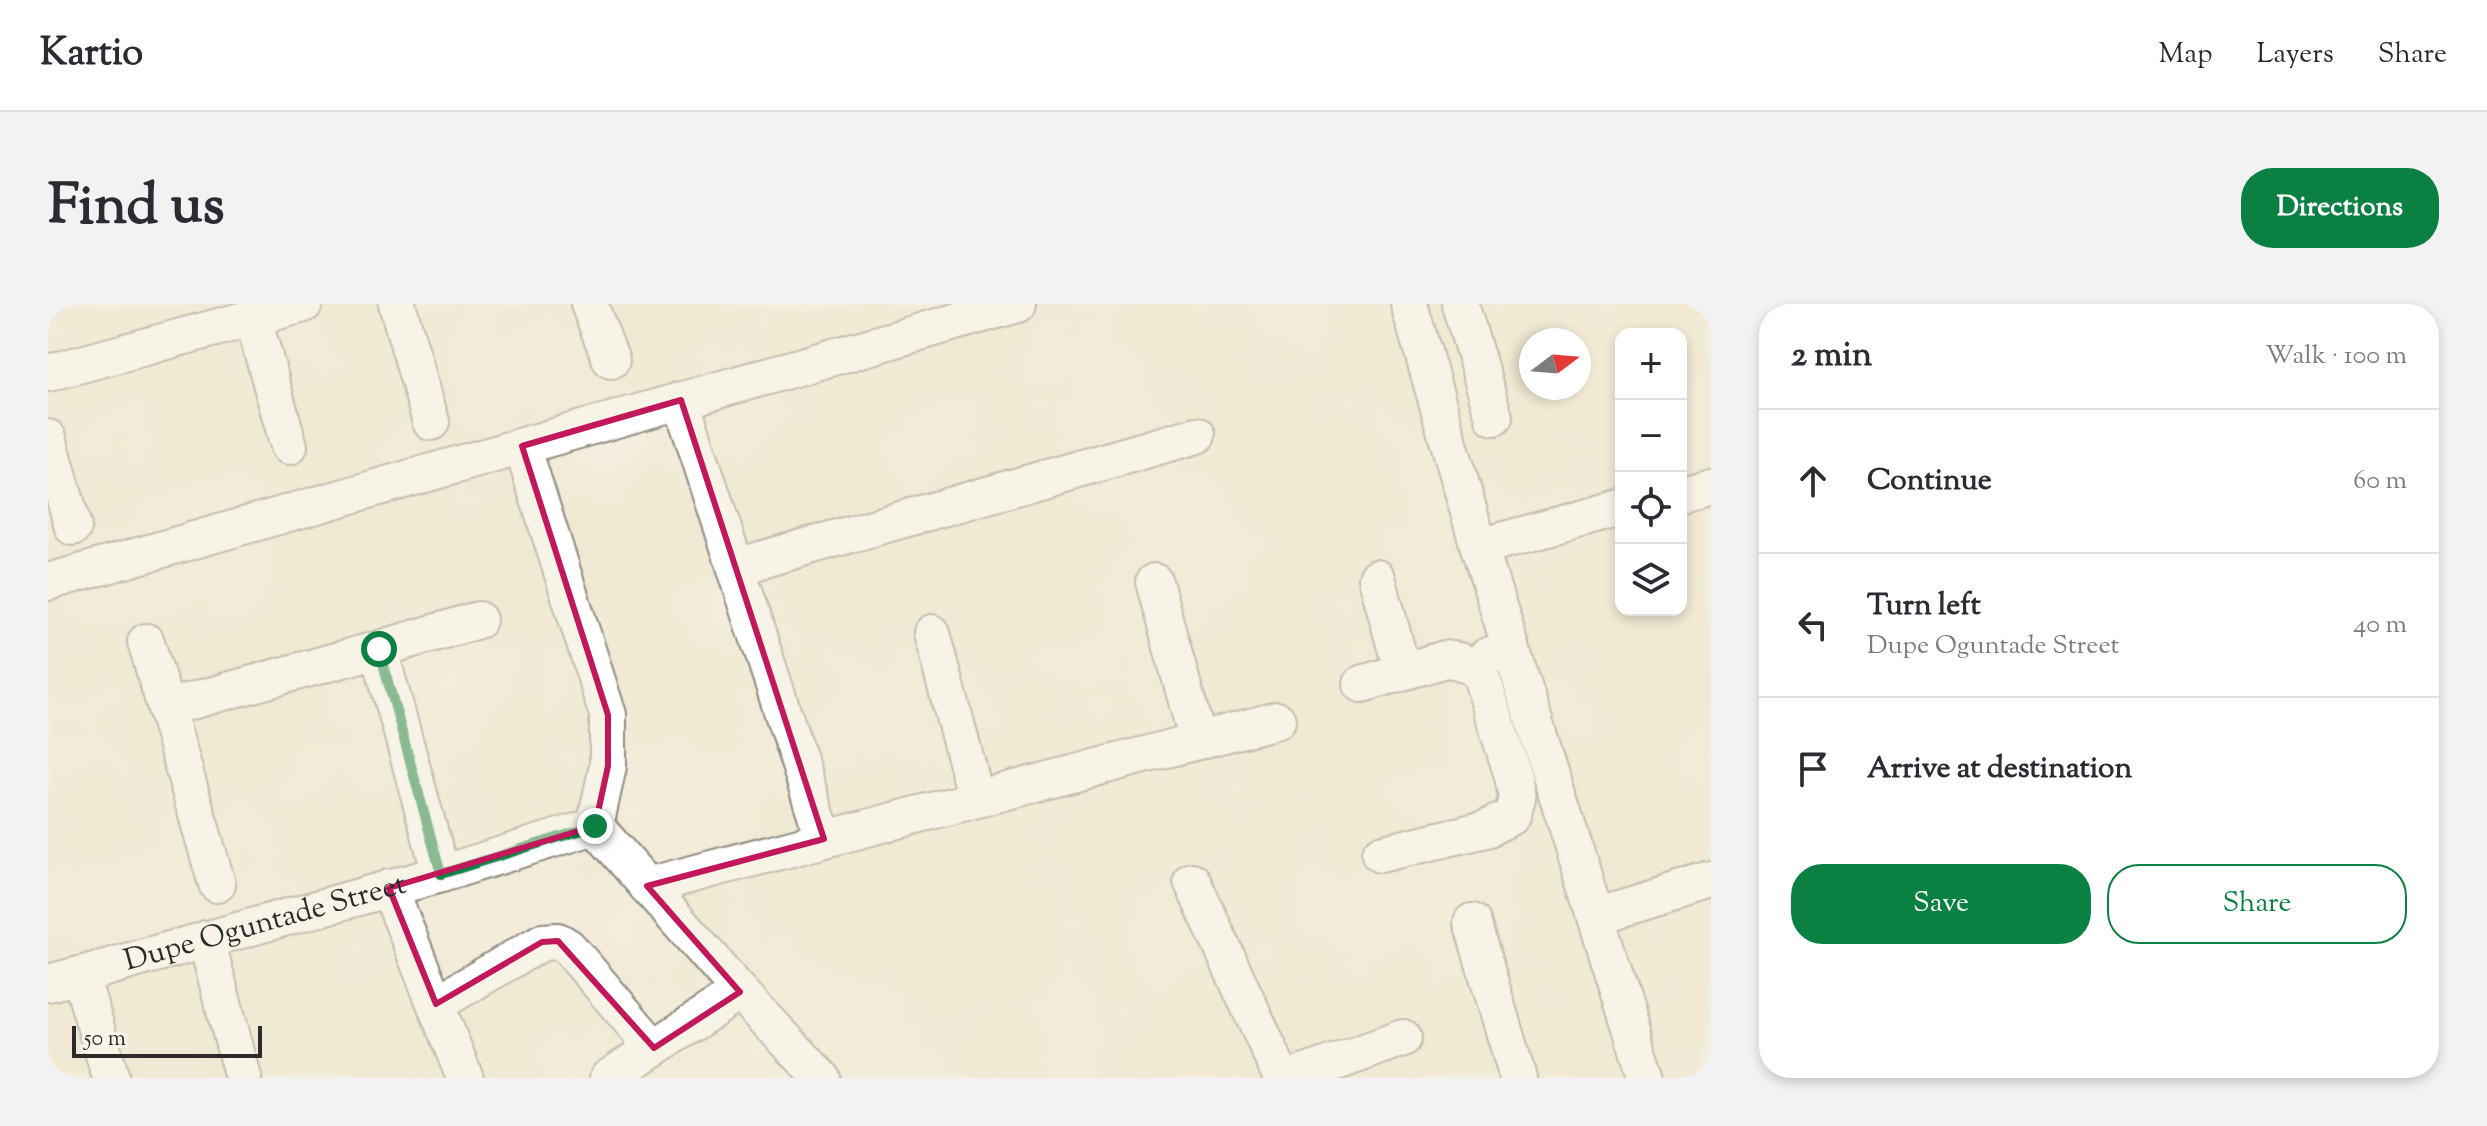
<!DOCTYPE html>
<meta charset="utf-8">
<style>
body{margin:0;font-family:"Sorts Mill Goudy",serif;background:#f2f2f3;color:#2b2b33}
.controls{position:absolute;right:24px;top:24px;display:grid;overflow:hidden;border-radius:16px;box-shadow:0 4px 12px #0003}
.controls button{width:72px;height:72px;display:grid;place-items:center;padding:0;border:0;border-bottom:2px solid #e1e1e2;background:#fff;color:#2b2b33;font:40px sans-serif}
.compass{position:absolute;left:1471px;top:24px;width:72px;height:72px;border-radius:50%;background:#fff;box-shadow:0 4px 12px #0003;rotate:74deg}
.scale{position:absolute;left:24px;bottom:20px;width:190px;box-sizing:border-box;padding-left:8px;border:4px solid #2b2b2b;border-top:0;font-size:22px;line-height:28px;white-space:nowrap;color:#2b2b2b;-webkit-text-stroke:6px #f7f3e8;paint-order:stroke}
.stop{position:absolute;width:24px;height:24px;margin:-18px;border:6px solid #0b8043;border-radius:50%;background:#fff}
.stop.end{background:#0b8043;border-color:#fff;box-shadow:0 2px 8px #0008}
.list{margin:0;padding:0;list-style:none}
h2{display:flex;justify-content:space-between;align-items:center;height:104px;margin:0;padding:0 32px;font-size:34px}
h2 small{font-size:26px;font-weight:400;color:#7c7c81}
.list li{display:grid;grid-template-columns:52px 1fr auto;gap:24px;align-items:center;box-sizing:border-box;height:144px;padding:0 32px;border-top:2px solid #e1e1e2}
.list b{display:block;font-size:30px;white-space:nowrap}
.list p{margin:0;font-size:26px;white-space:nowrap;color:#7c7c81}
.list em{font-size:26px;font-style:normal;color:#7c7c81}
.actions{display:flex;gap:16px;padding:24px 32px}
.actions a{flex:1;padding:18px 0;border:2px solid #0b8043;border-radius:32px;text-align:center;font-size:28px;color:#0b8043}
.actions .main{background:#0b8043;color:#fff}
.icon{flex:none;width:44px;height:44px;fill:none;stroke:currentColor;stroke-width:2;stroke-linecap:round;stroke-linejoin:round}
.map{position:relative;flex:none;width:1663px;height:774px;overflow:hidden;border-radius:32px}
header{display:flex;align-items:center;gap:48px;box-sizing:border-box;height:112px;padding:0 40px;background:#fff;border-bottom:2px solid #e1e1e2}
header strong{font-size:38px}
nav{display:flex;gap:44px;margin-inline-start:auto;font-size:28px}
.intro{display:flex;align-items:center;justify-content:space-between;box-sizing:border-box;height:192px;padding:0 48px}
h1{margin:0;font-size:56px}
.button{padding:20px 36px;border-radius:32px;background:#0b8043;color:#fff;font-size:28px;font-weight:700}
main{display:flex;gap:48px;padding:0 48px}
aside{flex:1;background:#fff;border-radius:32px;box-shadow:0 4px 12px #0003}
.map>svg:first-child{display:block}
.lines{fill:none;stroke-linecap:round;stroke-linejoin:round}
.minor-casing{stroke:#8e8a7f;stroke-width:40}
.minor{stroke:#fff;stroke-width:36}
.route{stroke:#0b8043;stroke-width:10}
.marked{fill:none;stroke:#c2185b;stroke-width:6;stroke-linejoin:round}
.labels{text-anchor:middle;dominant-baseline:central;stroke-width:7;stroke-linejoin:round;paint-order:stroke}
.street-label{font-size:30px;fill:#2b2b2b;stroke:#f7f3e8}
</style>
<header>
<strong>Kartio</strong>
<nav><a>Map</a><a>Layers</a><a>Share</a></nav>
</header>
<div class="intro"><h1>Find us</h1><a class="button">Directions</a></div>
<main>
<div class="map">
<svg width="1663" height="774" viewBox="0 0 1663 774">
<rect width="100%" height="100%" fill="#f7f3e8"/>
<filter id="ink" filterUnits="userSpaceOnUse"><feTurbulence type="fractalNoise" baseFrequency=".0125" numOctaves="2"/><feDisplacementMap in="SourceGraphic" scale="16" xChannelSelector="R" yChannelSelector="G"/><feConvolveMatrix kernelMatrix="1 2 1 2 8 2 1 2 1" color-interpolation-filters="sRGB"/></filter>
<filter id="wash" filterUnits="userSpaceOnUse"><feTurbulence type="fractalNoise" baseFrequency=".006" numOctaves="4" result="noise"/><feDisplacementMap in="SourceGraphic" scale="32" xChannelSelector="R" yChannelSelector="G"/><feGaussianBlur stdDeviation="1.8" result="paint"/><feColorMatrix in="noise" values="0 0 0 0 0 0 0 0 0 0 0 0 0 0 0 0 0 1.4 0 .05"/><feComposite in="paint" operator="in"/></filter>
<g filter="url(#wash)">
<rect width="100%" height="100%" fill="#f0e9d3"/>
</g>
<g filter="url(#ink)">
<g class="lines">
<!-- minor casing -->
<g class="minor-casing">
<g id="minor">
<path d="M349,0l34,118"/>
<path d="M541,0l22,56"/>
<path d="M1361,0l70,243 168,531"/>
<path d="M1412,0l34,113"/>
<path d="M205,14l36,128"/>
<path d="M0,69l256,-69"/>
<path d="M633,96l143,439"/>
<path d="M0,134l25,89"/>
<path d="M474,142l86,269v51l-13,60"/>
<path d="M1633,189l30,-8"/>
<path d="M1431,243l142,-39"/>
<path d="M688,263l461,-132"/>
<path d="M1329,274l25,92"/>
<path d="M0,278l970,-278"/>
<path d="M1106,278l44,159"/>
<path d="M884,329l44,166"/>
<path d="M98,338l20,66 213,-59"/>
<path d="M1314,380l83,-25 14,2 20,9"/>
<path d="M118,404l51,176"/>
<path d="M1332,550l106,-25 26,-13 5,-18 -4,-22 -34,-106v-6l7,-7 25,-10"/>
<path d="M393,570l-62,-225 99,-29"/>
<path d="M1144,577l90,197"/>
<path d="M599,582l630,-166"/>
<path d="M341,584l76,190"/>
<path d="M1548,612l115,-35"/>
<path d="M1424,618l46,156"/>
<path d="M158,635l37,139"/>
<path d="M0,679l32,-8"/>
<path d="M388,700l106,-62 16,-1 10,6 86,101"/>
<path id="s1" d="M63,774l-31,-103 361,-101 154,-48 145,166 82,86"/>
<path d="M560,774l132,-86"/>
<path d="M1244,774l111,-40"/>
</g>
</g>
<!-- minor -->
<use href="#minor" class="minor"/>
</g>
</g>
<g class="lines" filter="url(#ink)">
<!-- route -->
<path class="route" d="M331,345l62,225 154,-48"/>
</g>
<!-- marked area -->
<path d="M0 0H1663V774H0ZM633,96l143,439 -177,47 93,106 -86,56 -96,-107 -16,1 -106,62 -47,-116 206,-62 13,-60v-51l-86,-269z" fill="#f0e9d3" fill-opacity=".55" fill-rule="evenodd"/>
<path class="marked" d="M633,96l143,439 -177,47 93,106 -86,56 -96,-107 -16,1 -106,62 -47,-116 206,-62 13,-60v-51l-86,-269z"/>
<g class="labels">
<!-- street labels -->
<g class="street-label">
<text stroke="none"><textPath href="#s1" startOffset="300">Dupe Oguntade Street</textPath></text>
</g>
</g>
</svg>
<div class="controls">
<button>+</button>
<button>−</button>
<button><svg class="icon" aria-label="locate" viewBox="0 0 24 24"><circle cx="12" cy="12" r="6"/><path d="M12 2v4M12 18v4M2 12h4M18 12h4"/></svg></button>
<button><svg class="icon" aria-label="layers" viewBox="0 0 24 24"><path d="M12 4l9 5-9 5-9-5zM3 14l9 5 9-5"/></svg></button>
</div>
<svg class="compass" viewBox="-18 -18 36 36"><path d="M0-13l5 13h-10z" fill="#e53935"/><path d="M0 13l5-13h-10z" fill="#7c7c81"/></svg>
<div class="scale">50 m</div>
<div class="stop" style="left:331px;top:345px"></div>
<div class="stop end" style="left:547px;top:522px"></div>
</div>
<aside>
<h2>2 min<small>Walk · 100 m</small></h2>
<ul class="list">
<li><svg class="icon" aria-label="ahead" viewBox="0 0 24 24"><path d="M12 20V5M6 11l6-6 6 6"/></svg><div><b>Continue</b></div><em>60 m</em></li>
<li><svg class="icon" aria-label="left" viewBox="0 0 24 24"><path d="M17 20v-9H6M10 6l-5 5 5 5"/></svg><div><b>Turn left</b><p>Dupe Oguntade Street</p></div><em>40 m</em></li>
<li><svg class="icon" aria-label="arrive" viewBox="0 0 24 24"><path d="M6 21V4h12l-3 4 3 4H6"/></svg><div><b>Arrive at destination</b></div></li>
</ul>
<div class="actions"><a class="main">Save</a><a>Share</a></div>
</aside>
</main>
